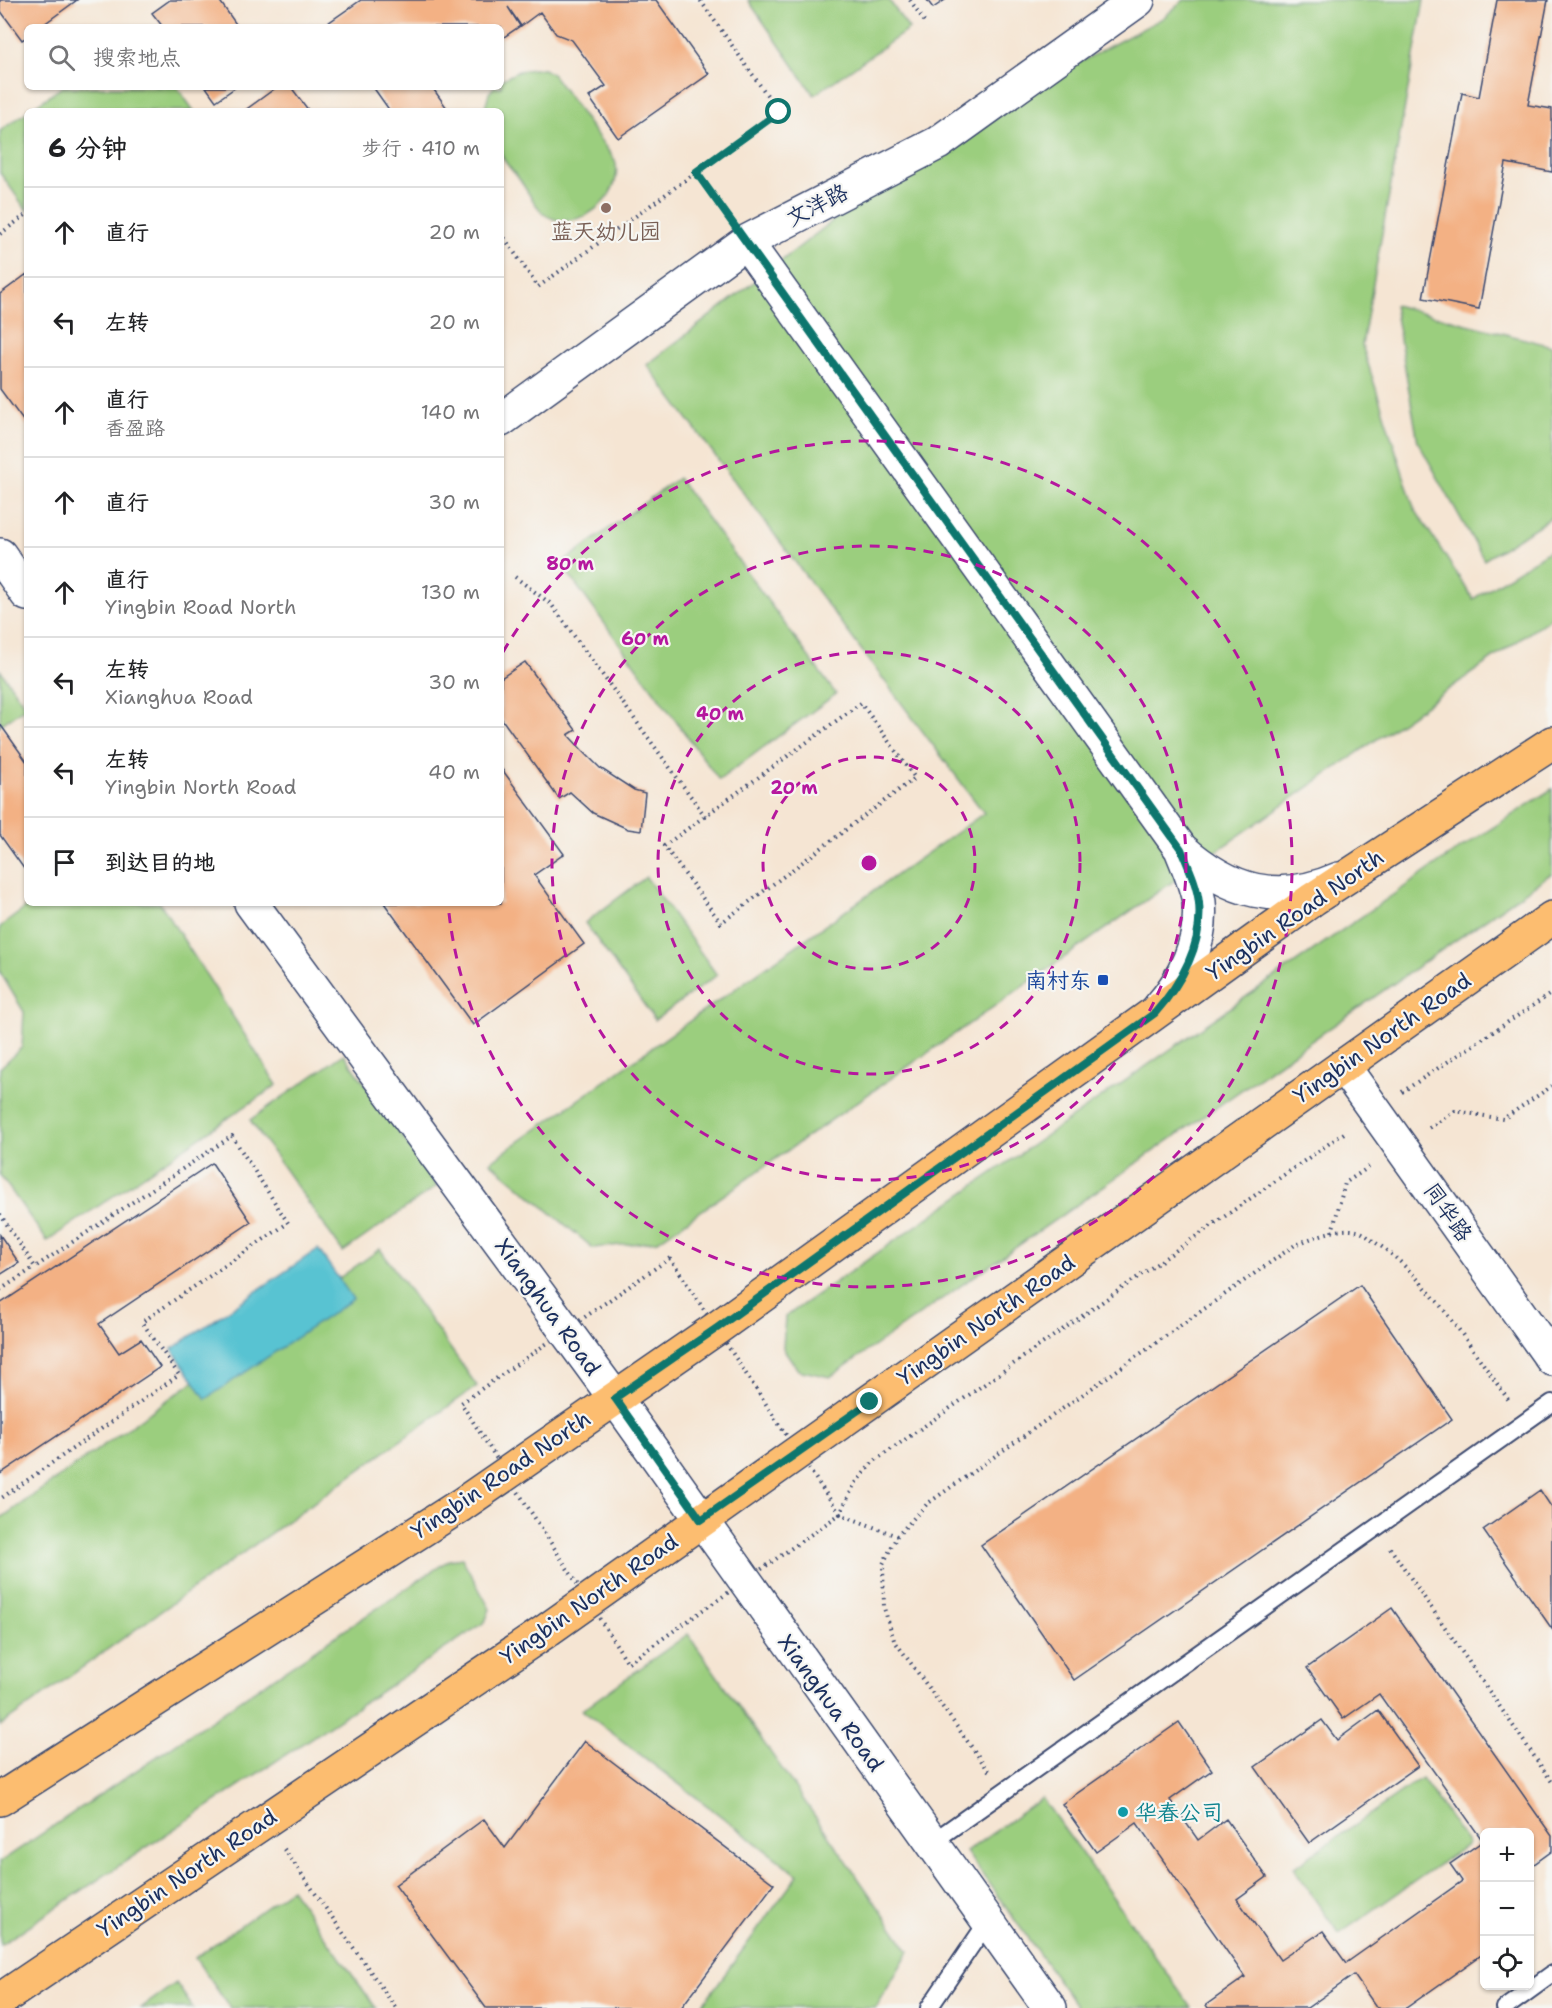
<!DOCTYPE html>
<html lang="zh">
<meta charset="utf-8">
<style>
body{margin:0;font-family:"Shantell Sans","LXGW WenKai TC",sans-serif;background:#f6f6f6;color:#202124}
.controls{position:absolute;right:18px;bottom:18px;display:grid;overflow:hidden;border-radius:9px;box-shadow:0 2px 4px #0004}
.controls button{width:54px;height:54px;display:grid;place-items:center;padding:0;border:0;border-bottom:2px solid #e0e0e0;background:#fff;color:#202124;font:30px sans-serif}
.stop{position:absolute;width:18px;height:18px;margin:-14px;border:4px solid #0f766e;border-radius:50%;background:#fff}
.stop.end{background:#0f766e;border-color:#fff;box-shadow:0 2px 6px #0008}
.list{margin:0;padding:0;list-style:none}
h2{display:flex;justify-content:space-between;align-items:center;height:78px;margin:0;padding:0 24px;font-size:26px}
h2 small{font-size:20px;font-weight:400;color:#757577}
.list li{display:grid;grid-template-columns:39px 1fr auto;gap:18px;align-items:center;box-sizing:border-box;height:90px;padding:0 24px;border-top:2px solid #e0e0e0}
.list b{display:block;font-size:22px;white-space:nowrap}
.list p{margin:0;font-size:20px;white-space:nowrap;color:#757577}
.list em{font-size:20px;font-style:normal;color:#757577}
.icon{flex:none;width:33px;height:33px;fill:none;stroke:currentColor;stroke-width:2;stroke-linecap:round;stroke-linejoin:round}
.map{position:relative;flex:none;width:1552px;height:2008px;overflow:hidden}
.search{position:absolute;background:#fff;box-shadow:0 2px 4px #0004;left:24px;top:24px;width:480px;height:66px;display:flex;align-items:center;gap:15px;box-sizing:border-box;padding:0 21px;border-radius:9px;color:#757577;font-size:22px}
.panel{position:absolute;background:#fff;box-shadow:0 2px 4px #0004;left:24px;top:108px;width:480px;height:798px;border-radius:9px}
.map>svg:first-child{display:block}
.green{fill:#9bce7e;stroke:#5b7e6e;stroke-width:1.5}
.water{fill:#58c3d2;stroke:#3a7998;stroke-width:1.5}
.building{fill:#f3b184}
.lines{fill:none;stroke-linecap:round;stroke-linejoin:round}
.service-casing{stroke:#3c4a70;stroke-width:20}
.minor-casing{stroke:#3c4a70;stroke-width:36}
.tertiary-casing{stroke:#3c4a70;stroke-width:36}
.primary-casing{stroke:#3c4a70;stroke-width:36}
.path{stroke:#3c4a70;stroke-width:4;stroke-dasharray:1.5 4.5;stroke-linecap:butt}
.service{stroke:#fff;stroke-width:16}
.minor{stroke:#fff;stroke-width:33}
.tertiary{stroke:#fff;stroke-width:33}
.primary{stroke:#fcbd6f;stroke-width:33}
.route{stroke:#0f766e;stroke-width:8}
.ring{fill:none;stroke:#b5179e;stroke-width:3;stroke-dasharray:10 8}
.education-dot{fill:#8d6e63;stroke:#f6f6f2;stroke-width:2}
.transit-dot{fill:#1a4fb4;stroke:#f6f6f2;stroke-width:2}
.culture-dot{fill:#0f9aa8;stroke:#f6f6f2;stroke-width:2}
.labels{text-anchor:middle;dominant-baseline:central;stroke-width:4.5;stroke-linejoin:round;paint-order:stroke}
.street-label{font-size:22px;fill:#1b2f5e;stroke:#f6f6f2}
.education-label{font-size:22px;fill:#785e54;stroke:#f6f6f2}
.transit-label{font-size:22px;fill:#164399;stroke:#f6f6f2;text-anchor:end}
.culture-label{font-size:22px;fill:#0d838f;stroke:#f6f6f2;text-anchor:start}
.centre{fill:#b5179e;stroke:#f6f6f2;stroke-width:3}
.ring-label{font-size:18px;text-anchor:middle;font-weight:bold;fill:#b5179e;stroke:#f6f6f2;stroke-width:4.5;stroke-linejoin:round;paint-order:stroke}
</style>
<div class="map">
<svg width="1552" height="2008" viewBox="0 0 1552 2008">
<rect width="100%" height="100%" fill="#f6f6f2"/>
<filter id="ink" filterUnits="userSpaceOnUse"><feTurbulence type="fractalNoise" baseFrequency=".0167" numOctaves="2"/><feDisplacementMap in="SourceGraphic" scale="12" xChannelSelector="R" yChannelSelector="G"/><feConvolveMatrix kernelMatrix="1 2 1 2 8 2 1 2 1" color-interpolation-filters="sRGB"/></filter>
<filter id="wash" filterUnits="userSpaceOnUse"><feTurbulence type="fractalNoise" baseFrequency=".008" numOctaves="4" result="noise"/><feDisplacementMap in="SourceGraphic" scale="24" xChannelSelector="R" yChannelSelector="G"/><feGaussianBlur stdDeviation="1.35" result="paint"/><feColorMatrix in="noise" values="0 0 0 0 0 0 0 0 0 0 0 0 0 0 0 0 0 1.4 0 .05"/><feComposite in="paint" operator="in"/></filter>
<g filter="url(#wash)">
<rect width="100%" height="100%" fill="#f5e5d3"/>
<!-- green -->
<path class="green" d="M748,0h141l20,29 -95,66z
M1184,0h240l-62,345 52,163 59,91 79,-50v68l-894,624 -65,7 -103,-86 494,-349 -337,-448 223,-173 185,-130h25l83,-44z
M533,69h11l9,6 62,85c11,39 -42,76 -71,54 -8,-7 -18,-25 -24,-34 -6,-8 -17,-18 -19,-27 -3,-12 0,-29 0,-42h-17l5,-18 5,-6h7v-7l18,-9z
M62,87h115l17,24h-166z
M27,112v99l-27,-38v-42z
M1394,305l158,41v171l-68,43 -66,-118z
M678,478l158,216 -117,86 -158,-216z
M0,670l26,37 -26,18z
M1552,789v84l-722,504 -32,-7 -15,-22 2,-31 661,-459z
M646,877l71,98 -62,45 -70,-97z
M32,903h128l117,182 -230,156 -47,-66v-107l22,-21 2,-35 -24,-40v-45z
M344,1054l93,132 -94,66 -93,-132z
M380,1249l97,137 -477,340v-207z
M462,1558l28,51 -5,13 -485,323v-83l449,-302z
M688,1634l221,317 -33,57h-176l98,-133 -216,-165z
M1422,1778l46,66 -129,90 -46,-66z
M1042,1798l150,210h-114l-112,-156z
M291,1889l85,119h-146l-35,-50z
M176,1983l17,25h-52z"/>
<!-- water -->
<path class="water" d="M318,1249l35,50 -147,100 -34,-50z"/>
<g id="blocks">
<!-- building -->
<path class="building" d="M0,0h77l-37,27h-13v10l-5,3 -22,-30z
M170,0h49l19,27h-75l-11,-14z
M361,0h295l53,74 -91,64 -29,-41 17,-11 -34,-46 -16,-6 -16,-22 -19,14 -13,-19 12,19 -19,13v-12h-170l-3,-4z
M927,0h18l-12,8z
M1497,0h51l-20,105 24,4v63l-46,-9 -27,146 -56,-11 39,-205 17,4z
M206,87h30l-20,14z
M277,87h14l18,24h-65z
M373,87h59l17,24h-59z
M27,274v152l-27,-37v-95z
M525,662l51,68 -8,5 14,15 18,18 34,22 11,3 -4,38 -13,-2 -35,-16 -23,-21 -11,7 -58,-81v-40z
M0,724l27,38v111l-27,-38z
M501,768l63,86 -30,21 50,69 -111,81 -89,-122h117z
M212,1163l39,59 -152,102 20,29 22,-14 19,28 -160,107v-170z
M0,1235l19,28 -19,12z
M1360,1285l92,134 -378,261 -93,-135z
M1540,1490l12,18v121l-69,-99z
M1392,1608l160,228v15l-22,16v-35h-46v67l-3,2 3,5v47l-78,55h-29l-23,-33 -47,33h-99l-2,-3 39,-28 -108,-154 -41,29 -34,-48 117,-82 33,48 -42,30 28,40 28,-21 41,58 -30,22 43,61 43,-29 23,32 116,-82 -12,-17 33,-23 -104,-147 -36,25 -36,-51z
M1378,1710l40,56 -109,77 -54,-76 67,-47 15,20z
M585,1741l189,143 -93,124h-195l-91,-123 89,-66 21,29z"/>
</g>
</g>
<g filter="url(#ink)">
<use href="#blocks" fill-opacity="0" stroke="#3c4a70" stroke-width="1.5"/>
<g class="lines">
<!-- service casing -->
<g class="service-casing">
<path id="service" d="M931,1843l621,-440
M929,2008l59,-87
M1505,2008l47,-34"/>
</g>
<!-- minor casing -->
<g class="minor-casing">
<path id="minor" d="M746,242l435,607
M501,420l245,-178 192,-99 200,-143
M1159,1008c25,-28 44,-67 40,-106 -3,-18 -11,-35 -18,-53 49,43 96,57 158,30
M1343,1066l209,293"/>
</g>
<!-- tertiary casing -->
<g class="tertiary-casing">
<path id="tertiary" d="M0,555l27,39
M251,903l364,495 435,610"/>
</g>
<!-- primary casing -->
<g class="primary-casing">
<path id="primary" d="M0,1799l461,-294 256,-177 596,-429 239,-156
M0,2000l543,-367 1009,-715"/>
</g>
<!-- path -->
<path class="path" d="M910,0l15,22
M696,172l30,42
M501,233l37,54 241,-175 -79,-112
M0,234l27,-20
M515,577l36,27 154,212 156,-113 54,75 -194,145 -57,-77 41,-30
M1402,1092l150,-99
M1429,1128l26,-17 48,8 49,-33
M0,1214l35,53 197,-131 56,87 -146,99 37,53 -179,124
M1332,1232l13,-49 27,-18
M670,1258l128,195 42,61 -212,149 -167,-260z
M0,1290l35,-23
M897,1536l-57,-22 14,-29 19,-23 474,-331
M1390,1548l162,234
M989,1771l-95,-131 -10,-32 -1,-44 14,-28 30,-32 368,-259c17,-7 44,-19 62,-14 6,1 12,7 16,10 53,33 100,110 137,161
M284,1849l112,159"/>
<!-- service -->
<use href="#service" class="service"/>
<!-- minor -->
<use href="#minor" class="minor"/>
<!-- tertiary -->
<use href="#tertiary" class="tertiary"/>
<!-- primary -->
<use href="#primary" class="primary"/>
</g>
</g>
<g class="lines" filter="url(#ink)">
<!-- route -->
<path class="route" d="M779,112l-83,60 485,677c7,17 16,35 18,54 4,41 -18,80 -44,110l-438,315 -102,70 86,122 169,-118"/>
</g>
<!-- distance rings -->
<g class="ring">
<circle cx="869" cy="863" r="106"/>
<circle cx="869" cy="863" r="211"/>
<circle cx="869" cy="863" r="317"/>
<path d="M503 652A423 423 0 1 1 448 904"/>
</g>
<!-- markers -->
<circle class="education-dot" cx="606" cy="208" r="6"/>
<rect class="transit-dot" x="1097" y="974" width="12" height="12" rx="3"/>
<circle class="culture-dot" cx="1123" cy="1812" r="6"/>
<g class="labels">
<!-- street labels -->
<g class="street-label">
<text transform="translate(817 205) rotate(-27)">文洋路</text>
<text transform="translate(1295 915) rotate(-35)">Yingbin Road North</text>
<text transform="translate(1382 1038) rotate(-35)">Yingbin North Road</text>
<text transform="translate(1448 1212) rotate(55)">同华路</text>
<text transform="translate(548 1307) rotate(54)">Xianghua Road</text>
<text transform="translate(986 1320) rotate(-35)">Yingbin North Road</text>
<text transform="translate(501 1475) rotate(-34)">Yingbin Road North</text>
<text transform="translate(589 1599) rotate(-35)">Yingbin North Road</text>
<text transform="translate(831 1703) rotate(54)">Xianghua Road</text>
<text transform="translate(187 1873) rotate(-34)">Yingbin North Road</text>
</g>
<!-- education labels -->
<g class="education-label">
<text x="606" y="231">蓝天幼儿园</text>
</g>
<!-- transit labels -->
<g class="transit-label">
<text x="1091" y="980">南村东</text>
</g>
<!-- culture labels -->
<g class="culture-label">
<text x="1135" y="1812">华春公司</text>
</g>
</g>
<circle cx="869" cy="863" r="9" class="centre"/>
<g class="ring-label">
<text x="570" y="570">80 m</text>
<text x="645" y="645">60 m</text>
<text x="720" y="720">40 m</text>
<text x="794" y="794">20 m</text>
</g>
</svg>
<div class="controls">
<button>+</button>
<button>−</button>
<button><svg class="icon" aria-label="locate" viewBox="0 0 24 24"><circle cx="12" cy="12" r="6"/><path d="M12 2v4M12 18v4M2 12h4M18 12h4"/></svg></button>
</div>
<div class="stop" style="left:779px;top:112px"></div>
<div class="stop end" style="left:870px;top:1402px"></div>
<div class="search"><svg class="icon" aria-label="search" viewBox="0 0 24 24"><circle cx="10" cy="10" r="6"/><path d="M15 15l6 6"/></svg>搜索地点</div>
<section class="panel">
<h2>6 分钟<small>步行 · 410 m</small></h2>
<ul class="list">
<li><svg class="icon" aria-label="ahead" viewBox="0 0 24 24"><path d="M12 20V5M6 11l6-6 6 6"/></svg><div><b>直行</b></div><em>20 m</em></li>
<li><svg class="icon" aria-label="left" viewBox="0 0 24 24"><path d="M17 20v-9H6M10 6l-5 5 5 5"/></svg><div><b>左转</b></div><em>20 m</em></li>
<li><svg class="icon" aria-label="ahead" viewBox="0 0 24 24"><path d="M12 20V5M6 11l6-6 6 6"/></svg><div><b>直行</b><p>香盈路</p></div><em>140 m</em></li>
<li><svg class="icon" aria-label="ahead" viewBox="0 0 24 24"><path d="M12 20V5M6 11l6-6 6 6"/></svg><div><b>直行</b></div><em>30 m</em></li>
<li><svg class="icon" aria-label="ahead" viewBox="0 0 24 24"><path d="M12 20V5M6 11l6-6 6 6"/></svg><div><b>直行</b><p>Yingbin Road North</p></div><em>130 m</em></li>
<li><svg class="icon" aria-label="left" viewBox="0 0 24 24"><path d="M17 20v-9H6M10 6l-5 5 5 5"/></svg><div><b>左转</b><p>Xianghua Road</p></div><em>30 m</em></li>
<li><svg class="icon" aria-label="left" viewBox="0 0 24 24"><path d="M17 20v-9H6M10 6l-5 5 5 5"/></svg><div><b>左转</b><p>Yingbin North Road</p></div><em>40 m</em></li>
<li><svg class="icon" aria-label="arrive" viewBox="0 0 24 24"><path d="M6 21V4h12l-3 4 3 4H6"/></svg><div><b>到达目的地</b></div></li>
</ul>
</section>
</div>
